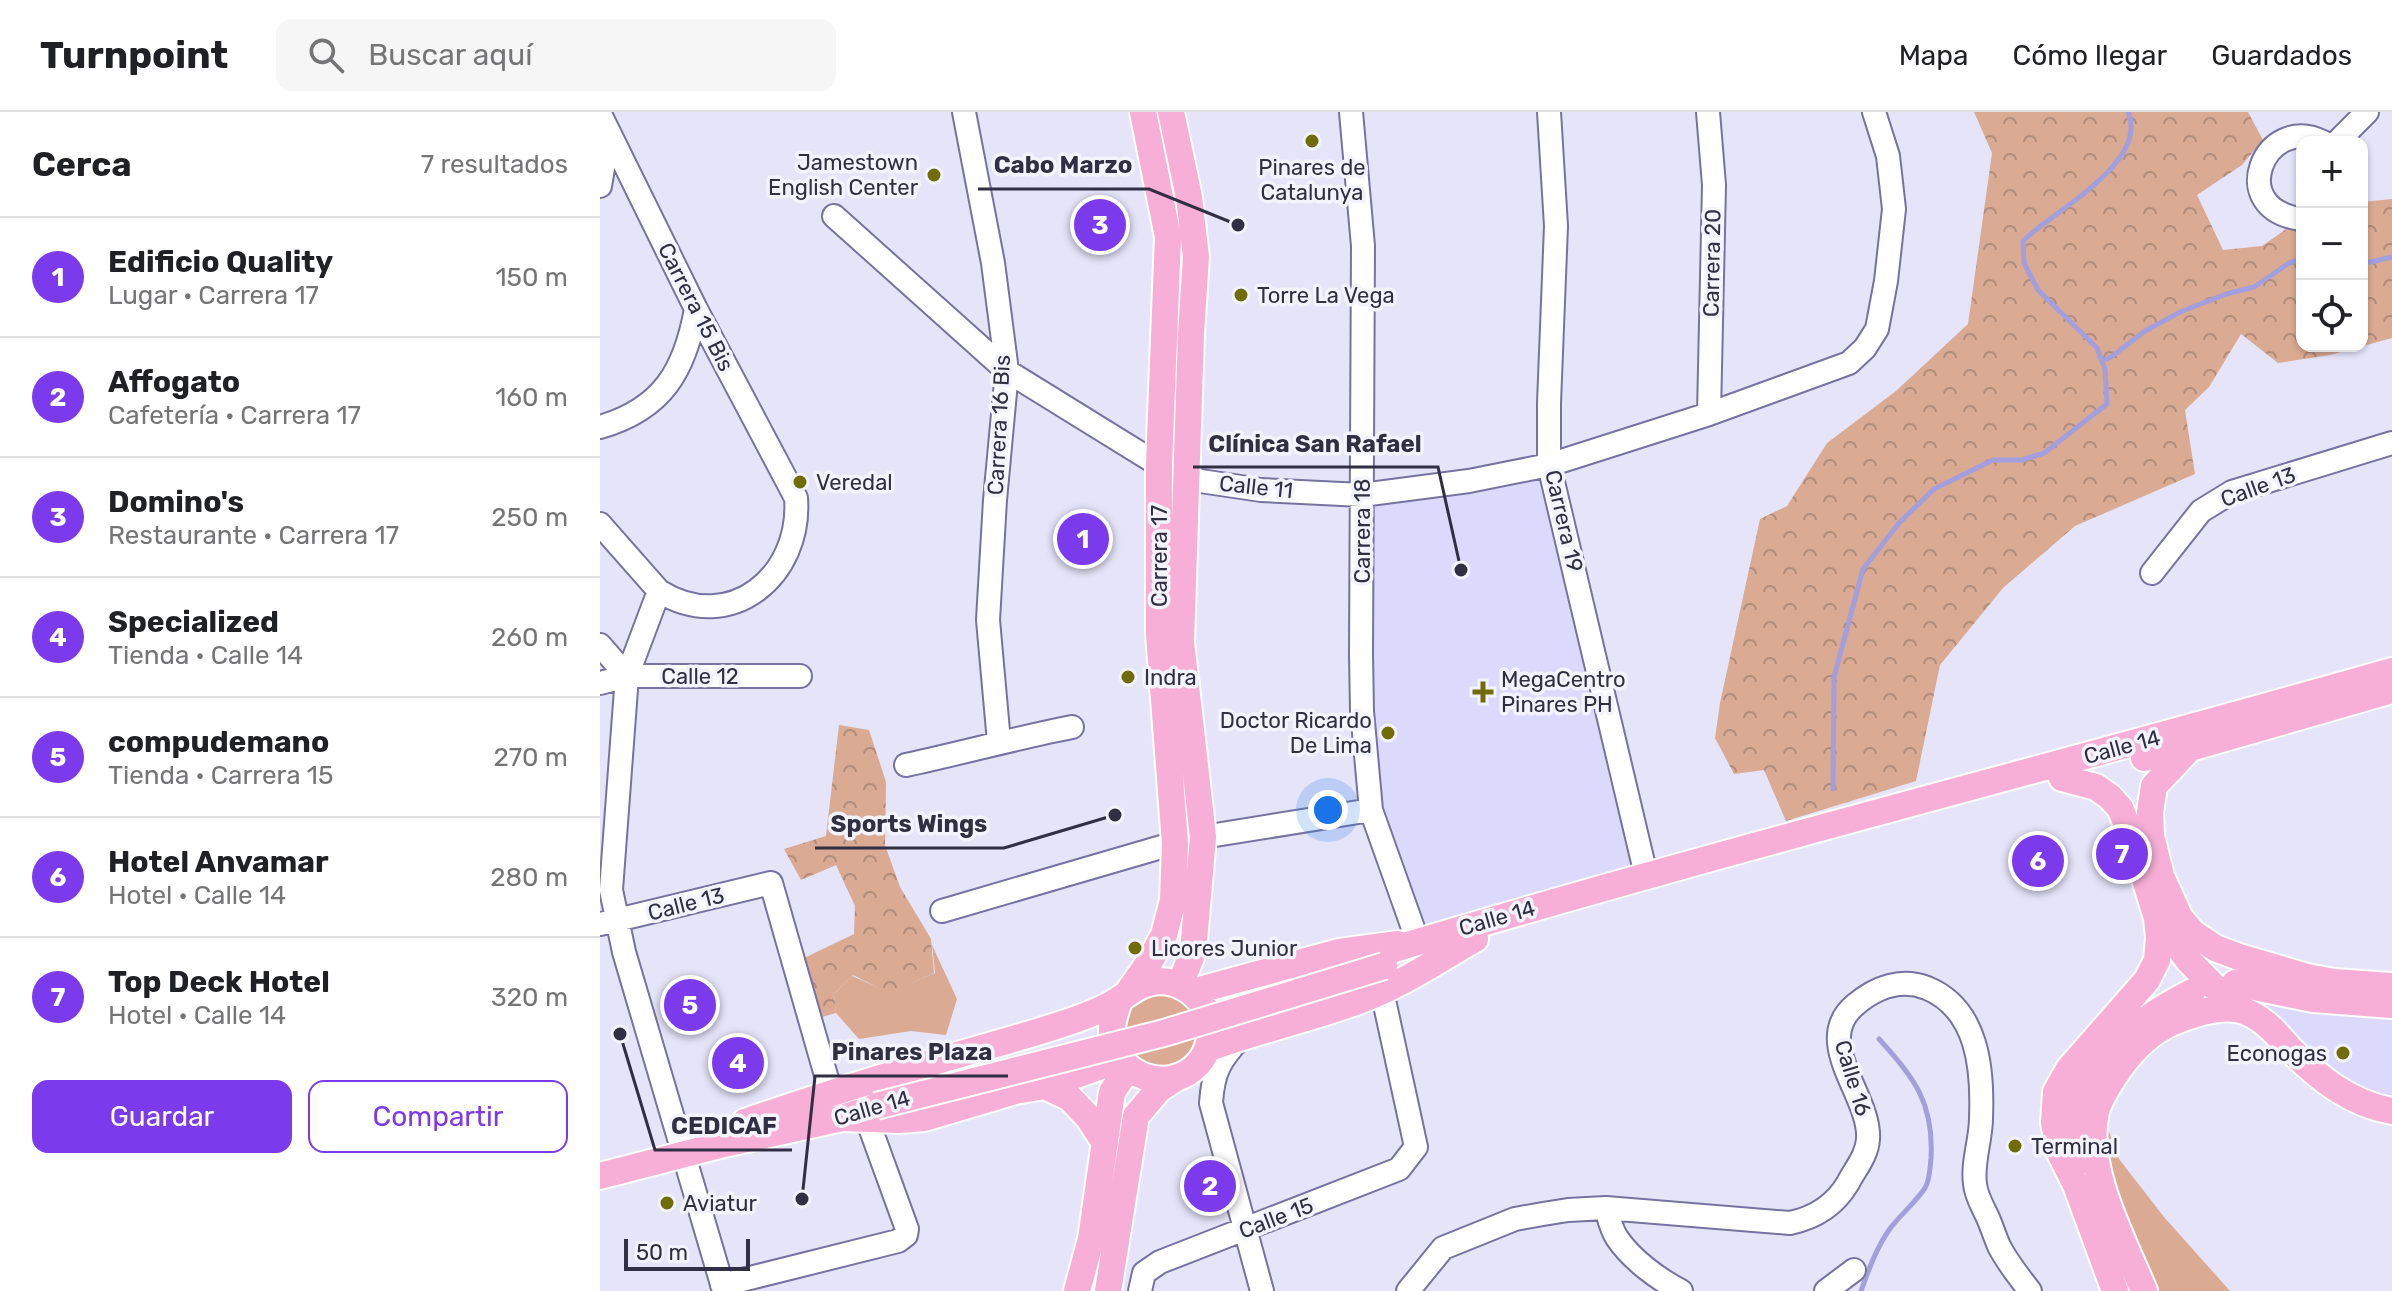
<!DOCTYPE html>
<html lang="es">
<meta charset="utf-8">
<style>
body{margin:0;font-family:Rubik,sans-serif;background:#f6f6f6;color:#202124}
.controls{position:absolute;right:24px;top:24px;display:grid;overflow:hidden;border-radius:16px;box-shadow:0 2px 6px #0004}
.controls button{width:72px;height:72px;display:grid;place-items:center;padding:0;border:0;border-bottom:2px solid #e0e0e0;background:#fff;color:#202124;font:40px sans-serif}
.scale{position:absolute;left:24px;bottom:20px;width:126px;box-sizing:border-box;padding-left:8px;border:4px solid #302f43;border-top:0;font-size:22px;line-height:28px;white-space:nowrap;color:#302f43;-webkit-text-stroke:6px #f3f3fd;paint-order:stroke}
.you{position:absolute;left:728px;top:698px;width:28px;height:28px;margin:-20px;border:6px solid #fff;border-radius:50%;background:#1a73e8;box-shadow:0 0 0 12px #1a73e833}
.badge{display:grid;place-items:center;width:52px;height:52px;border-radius:50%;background:#7c3aed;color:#fff;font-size:26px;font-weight:700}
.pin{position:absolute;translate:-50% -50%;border:4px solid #fff;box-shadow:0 2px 8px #0006}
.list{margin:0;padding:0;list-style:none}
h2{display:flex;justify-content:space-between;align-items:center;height:104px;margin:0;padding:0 32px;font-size:34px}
h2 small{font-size:26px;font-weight:400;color:#757577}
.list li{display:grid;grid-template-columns:52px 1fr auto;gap:24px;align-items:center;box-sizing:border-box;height:120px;padding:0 32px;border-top:2px solid #e0e0e0}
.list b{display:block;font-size:30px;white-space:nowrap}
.list p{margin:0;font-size:26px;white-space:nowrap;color:#757577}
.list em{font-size:26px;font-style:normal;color:#757577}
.actions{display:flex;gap:16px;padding:24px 32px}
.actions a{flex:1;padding:18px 0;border:2px solid #7c3aed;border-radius:16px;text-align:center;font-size:28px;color:#7c3aed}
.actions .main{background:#7c3aed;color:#fff}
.icon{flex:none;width:44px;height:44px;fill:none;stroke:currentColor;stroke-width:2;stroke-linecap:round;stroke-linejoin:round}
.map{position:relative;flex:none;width:1792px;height:1179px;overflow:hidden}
header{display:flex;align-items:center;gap:48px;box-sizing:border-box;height:112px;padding:0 40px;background:#fff;border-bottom:2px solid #e0e0e0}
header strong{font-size:38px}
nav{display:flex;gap:44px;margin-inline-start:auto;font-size:28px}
.search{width:560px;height:72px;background:#f6f6f6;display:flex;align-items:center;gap:20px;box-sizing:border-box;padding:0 28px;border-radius:16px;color:#757577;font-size:30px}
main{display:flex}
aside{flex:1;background:#fff}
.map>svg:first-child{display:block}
.built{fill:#dbdafd}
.green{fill:#daaa93}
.forest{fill:url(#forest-crowns)}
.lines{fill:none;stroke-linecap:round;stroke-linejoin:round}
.stream{stroke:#a39fdd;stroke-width:5}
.minor-casing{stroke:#7673a1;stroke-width:26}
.major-casing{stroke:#fff;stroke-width:30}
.minor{stroke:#fff;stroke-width:22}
.major{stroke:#f7afd7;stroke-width:26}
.major-bridge-casing{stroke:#fff;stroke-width:30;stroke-linecap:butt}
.major-bridge{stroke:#f7afd7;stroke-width:26}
.poi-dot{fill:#706c09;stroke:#f3f3fd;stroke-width:3}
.labels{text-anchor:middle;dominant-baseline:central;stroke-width:7;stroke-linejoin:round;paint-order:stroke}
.poi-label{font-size:22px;fill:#302f43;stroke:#f3f3fd;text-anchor:start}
.street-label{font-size:22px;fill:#302f43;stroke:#f3f3fd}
.leader{fill:none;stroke:#302f43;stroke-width:3}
.callout-dot{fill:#302f43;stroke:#f3f3fd;stroke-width:3}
.callout-label{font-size:24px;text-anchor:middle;font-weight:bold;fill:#302f43;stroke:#f3f3fd;stroke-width:7;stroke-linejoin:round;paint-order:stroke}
</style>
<header>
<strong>Turnpoint</strong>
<div class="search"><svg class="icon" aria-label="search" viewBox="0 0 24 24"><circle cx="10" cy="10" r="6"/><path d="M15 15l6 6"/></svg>Buscar aquí</div>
<nav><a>Mapa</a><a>Cómo llegar</a><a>Guardados</a></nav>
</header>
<main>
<aside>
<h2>Cerca<small>7 resultados</small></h2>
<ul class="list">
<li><span class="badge">1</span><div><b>Edificio Quality</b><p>Lugar · Carrera 17</p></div><em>150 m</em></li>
<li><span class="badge">2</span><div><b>Affogato</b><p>Cafetería · Carrera 17</p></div><em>160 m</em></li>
<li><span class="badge">3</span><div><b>Domino's</b><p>Restaurante · Carrera 17</p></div><em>250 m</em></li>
<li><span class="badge">4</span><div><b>Specialized</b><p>Tienda · Calle 14</p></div><em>260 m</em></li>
<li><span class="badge">5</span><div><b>compudemano</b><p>Tienda · Carrera 15</p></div><em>270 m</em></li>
<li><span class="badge">6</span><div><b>Hotel Anvamar</b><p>Hotel · Calle 14</p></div><em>280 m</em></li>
<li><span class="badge">7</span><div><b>Top Deck Hotel</b><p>Hotel · Calle 14</p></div><em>320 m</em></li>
</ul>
<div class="actions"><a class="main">Guardar</a><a>Compartir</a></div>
</aside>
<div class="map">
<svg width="1792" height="1179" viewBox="0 0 1792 1179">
<defs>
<pattern id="forest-crowns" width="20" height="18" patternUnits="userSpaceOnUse" patternTransform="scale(2)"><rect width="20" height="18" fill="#daaa93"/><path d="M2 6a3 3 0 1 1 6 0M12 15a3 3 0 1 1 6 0" fill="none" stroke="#b18b7a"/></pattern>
</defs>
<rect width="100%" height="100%" fill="#e5e4f9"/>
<!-- built -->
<path class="built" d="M949,353l97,410 -228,67 -47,-132 -9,-315z
M1635,871l157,22v106l-105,-66z"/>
<!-- green -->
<path class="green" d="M332,833l25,54 -11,36 -35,-4 -52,8 -23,-26 -2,-19 18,-18 37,16 46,-19z
M524 919a36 36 0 1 1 72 0a36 36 0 1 1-72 0Z
M1506,1011l13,36 45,58 66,74h-86l-45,-113z"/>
<!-- forest -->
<path class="forest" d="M1374,0h274l15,28 -21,25 -45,30 26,55 39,-4 40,-28v128h60v-144l30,-3v139l-62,17 -52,8 -37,-29 -32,53 -24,23 10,64 -120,52 -72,62 -63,77 -24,116 -130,40 -22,-51 -30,4 -19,-36 5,-35 40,-184 27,-13 40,-63 69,-52 72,-67 24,-171z
M239,613l30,5 17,52 -1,63 15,42 31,52 3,34 -45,20 -36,-18 -19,19 2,19 -17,5 -19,-58 54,-26 1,-28 -19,-41 -35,15 -17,-31 42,-13z"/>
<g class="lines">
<!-- stream -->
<path class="stream" d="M1762,149l9,1 21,-5
M1502,249l9,-4 34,-26 35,-19 46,-18 28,-7 35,-24 13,-4
M1233,677l1,-112 29,-108 36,-46 35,-34 59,-29h29l22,-7 63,-49 -2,-35 -8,-21 -59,-58 -14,-27 -1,-22c28,-29 127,-78 105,-129
M1261,1179c8,-22 15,-42 28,-61 11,-15 26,-27 36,-42 5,-8 5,-21 6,-30 3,-54 -16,-80 -52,-119"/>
<!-- minor casing -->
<g class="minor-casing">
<path id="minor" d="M364,0l29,151 14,108 -12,129 -7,120 11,122
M751,0l12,134 -2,408 1,57 9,99 47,132
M949,0l7,114 -7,177v62l97,410
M1108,0l6,73 -5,229
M0,2l96,195 100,189c6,77 -65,138 -137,93l-59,-67
M1737,30l30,-30
M0,74l9,-53
M234,104l173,155 152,94 28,14 74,11 101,5 107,-14 80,-16 160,-51 140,-51 16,-15 12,-19 9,-48 8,-72 -6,-53 -14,-44
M1702,107c-78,-9 -37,-107 21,-77
M0,315c63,-18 85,-57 96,-118
M1552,461l49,-62 31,-19 160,-49
M59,479l-32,85 -16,214 13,62 100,339
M0,533l27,31
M0,571l27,-7h173
M306,653c56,-12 110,-27 166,-38
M603,725l168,-27
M342,799l233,-68
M0,812l171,-41 60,210
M641,925c-21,23 -28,34 -30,66l51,188
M1006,1096c3,11 5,21 11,30 15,22 41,41 64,53
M122,1173l176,-44 8,-6 1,-6 -40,-110
M540,1179l4,-18 16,-11 239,-93 17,-22 -34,-156
M808,1179l35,-43 72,-29 28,-5 25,-4 38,-2 184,15c24,-5 45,-18 58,-40 7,-14 19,-27 20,-44 3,-43 -57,-97 -13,-134 21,-18 46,-27 72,-17 51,21 56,81 54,130 0,22 -9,44 -6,66 1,12 8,23 13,34 4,9 7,19 11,28 8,16 20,31 31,45
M1226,1179l28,-21"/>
</g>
<!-- major casing -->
<g class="major-casing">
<path id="major" d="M571,0l18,85 7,60 -5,76 -10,309 22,195 -10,115 -13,33
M1590,636l-36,38 -4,26 1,24 10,40 19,42 13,15 22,15 24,9 68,20 27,5 58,4
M1544,646l46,-10 202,-58
M1462,666l34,9 14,10 10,11 12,29 25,81 2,20 -2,22 -10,20 -78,89 -13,23 -2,31 6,30 16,32 39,106
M1557,806l32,43 47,48
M781,841c335,-101 674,-186 1011,-282
M1635,871l78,16 79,6
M529,879l21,-30 14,-26 9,-35 2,-57 -16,-209v-169l9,-228 -25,-125
M592,880l147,-40 59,-8
M607,937c51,-19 103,-30 154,-49 40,-15 77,-40 114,-61
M445,974l76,-27
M242,1006l57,2 25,-2 91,-27 30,-5 25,12 18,19 17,26
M145,1010c61,-21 123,-41 186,-59 48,-15 98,-27 146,-44 14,-5 32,-12 44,-21 12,-8 22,-16 38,-17 23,0 43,15 50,37 4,16 0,34 -11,46 -28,31 -83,13 -86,-29 -1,-13 3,-24 8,-36
M1474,1054c-11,-87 47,-138 118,-174
M0,1064l124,-32 118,-26 15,-5
M477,1179l14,-52 21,-147 16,-24
M508,1179l28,-175 23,-27 17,-11
M1544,1179c-21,-51 -61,-124 -48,-179 4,-16 14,-29 23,-43 14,-20 31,-37 54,-47 22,-9 54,-20 76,-9 17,8 29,22 41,36 28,29 61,55 102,62"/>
</g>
<!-- minor -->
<use href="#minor" class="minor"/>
<!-- major -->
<use href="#major" class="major"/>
<!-- major-bridge casing -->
<g class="major-bridge-casing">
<path id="major-bridge" d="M276,994l288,-73 220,-67"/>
</g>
<!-- major-bridge -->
<use href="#major-bridge" class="major-bridge"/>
</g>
<!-- markers -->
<g class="poi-dot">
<circle cx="712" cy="29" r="8"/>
<circle cx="334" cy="63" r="8"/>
<circle cx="641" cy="183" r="8"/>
<circle cx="200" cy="370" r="8"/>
<circle cx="528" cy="565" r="8"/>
<path d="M879 568h8v8h8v8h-8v8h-8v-8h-8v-8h8z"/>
<circle cx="788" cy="621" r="8"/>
<circle cx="535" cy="836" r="8"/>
<circle cx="1743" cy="941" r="8"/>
<circle cx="1415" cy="1034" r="8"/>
<circle cx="67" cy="1091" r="8"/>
</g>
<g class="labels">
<!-- poi labels -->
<g class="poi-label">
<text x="318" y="50" text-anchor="end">Jamestown<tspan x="318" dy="25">English Center</tspan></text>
<text x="712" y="55" text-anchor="middle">Pinares de<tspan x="712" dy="25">Catalunya</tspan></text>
<text x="657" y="183">Torre La Vega</text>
<text x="216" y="370">Veredal</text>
<text x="544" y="565">Indra</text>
<text x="901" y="567">MegaCentro<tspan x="901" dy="25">Pinares PH</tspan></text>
<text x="772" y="608" text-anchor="end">Doctor Ricardo<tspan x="772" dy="25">De Lima</tspan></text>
<text x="551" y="836">Licores Junior</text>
<text x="1727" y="941" text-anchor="end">Econogas</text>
<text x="1431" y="1034">Terminal</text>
<text x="83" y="1091">Aviatur</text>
</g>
<!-- street labels -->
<g class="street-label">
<text transform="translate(1112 151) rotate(-89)">Carrera 20</text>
<text transform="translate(96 195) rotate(63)">Carrera 15 Bis</text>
<text transform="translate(399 313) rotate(-87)">Carrera 16 Bis</text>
<text transform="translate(656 375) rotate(6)">Calle 11</text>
<text transform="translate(1658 375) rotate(-20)">Calle 13</text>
<text transform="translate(964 409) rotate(77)">Carrera 19</text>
<text transform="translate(762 419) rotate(-90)">Carrera 18</text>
<text transform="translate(559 444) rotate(-90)">Carrera 17</text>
<text x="100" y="564">Calle 12</text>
<text transform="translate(1522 635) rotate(-15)">Calle 14</text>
<text transform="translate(86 792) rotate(-14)">Calle 13</text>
<text transform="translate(897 806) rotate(-16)">Calle 14</text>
<text transform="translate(1253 966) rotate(73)">Calle 16</text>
<text transform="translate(272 996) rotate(-16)">Calle 14</text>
<text transform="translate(676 1106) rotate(-21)">Calle 15</text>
</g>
</g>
<!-- callouts -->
<path class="leader" d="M638 113L549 77H378M861 458L838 355H593M515 703L404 736H215M202 1087L215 964H408M20 922L55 1038H192"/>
<g class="callout-dot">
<circle cx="638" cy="113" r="8"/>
<circle cx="861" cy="458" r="8"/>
<circle cx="515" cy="703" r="8"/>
<circle cx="202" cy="1087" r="8"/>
<circle cx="20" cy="922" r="8"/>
</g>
<g class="callout-label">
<text x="463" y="61">Cabo Marzo</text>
<text x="715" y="340">Clínica San Rafael</text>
<text x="309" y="720">Sports Wings</text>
<text x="312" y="948">Pinares Plaza</text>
<text x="124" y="1022">CEDICAF</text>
</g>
</svg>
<div class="controls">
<button>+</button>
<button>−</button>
<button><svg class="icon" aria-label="locate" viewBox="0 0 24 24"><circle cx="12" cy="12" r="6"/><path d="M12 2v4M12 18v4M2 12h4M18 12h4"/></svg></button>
</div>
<div class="scale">50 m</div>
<div class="you"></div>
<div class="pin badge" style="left:483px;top:427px">1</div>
<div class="pin badge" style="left:610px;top:1074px">2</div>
<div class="pin badge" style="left:500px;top:113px">3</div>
<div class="pin badge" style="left:138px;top:951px">4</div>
<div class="pin badge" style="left:90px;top:893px">5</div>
<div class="pin badge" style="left:1438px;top:749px">6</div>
<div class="pin badge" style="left:1522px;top:742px">7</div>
</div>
</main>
